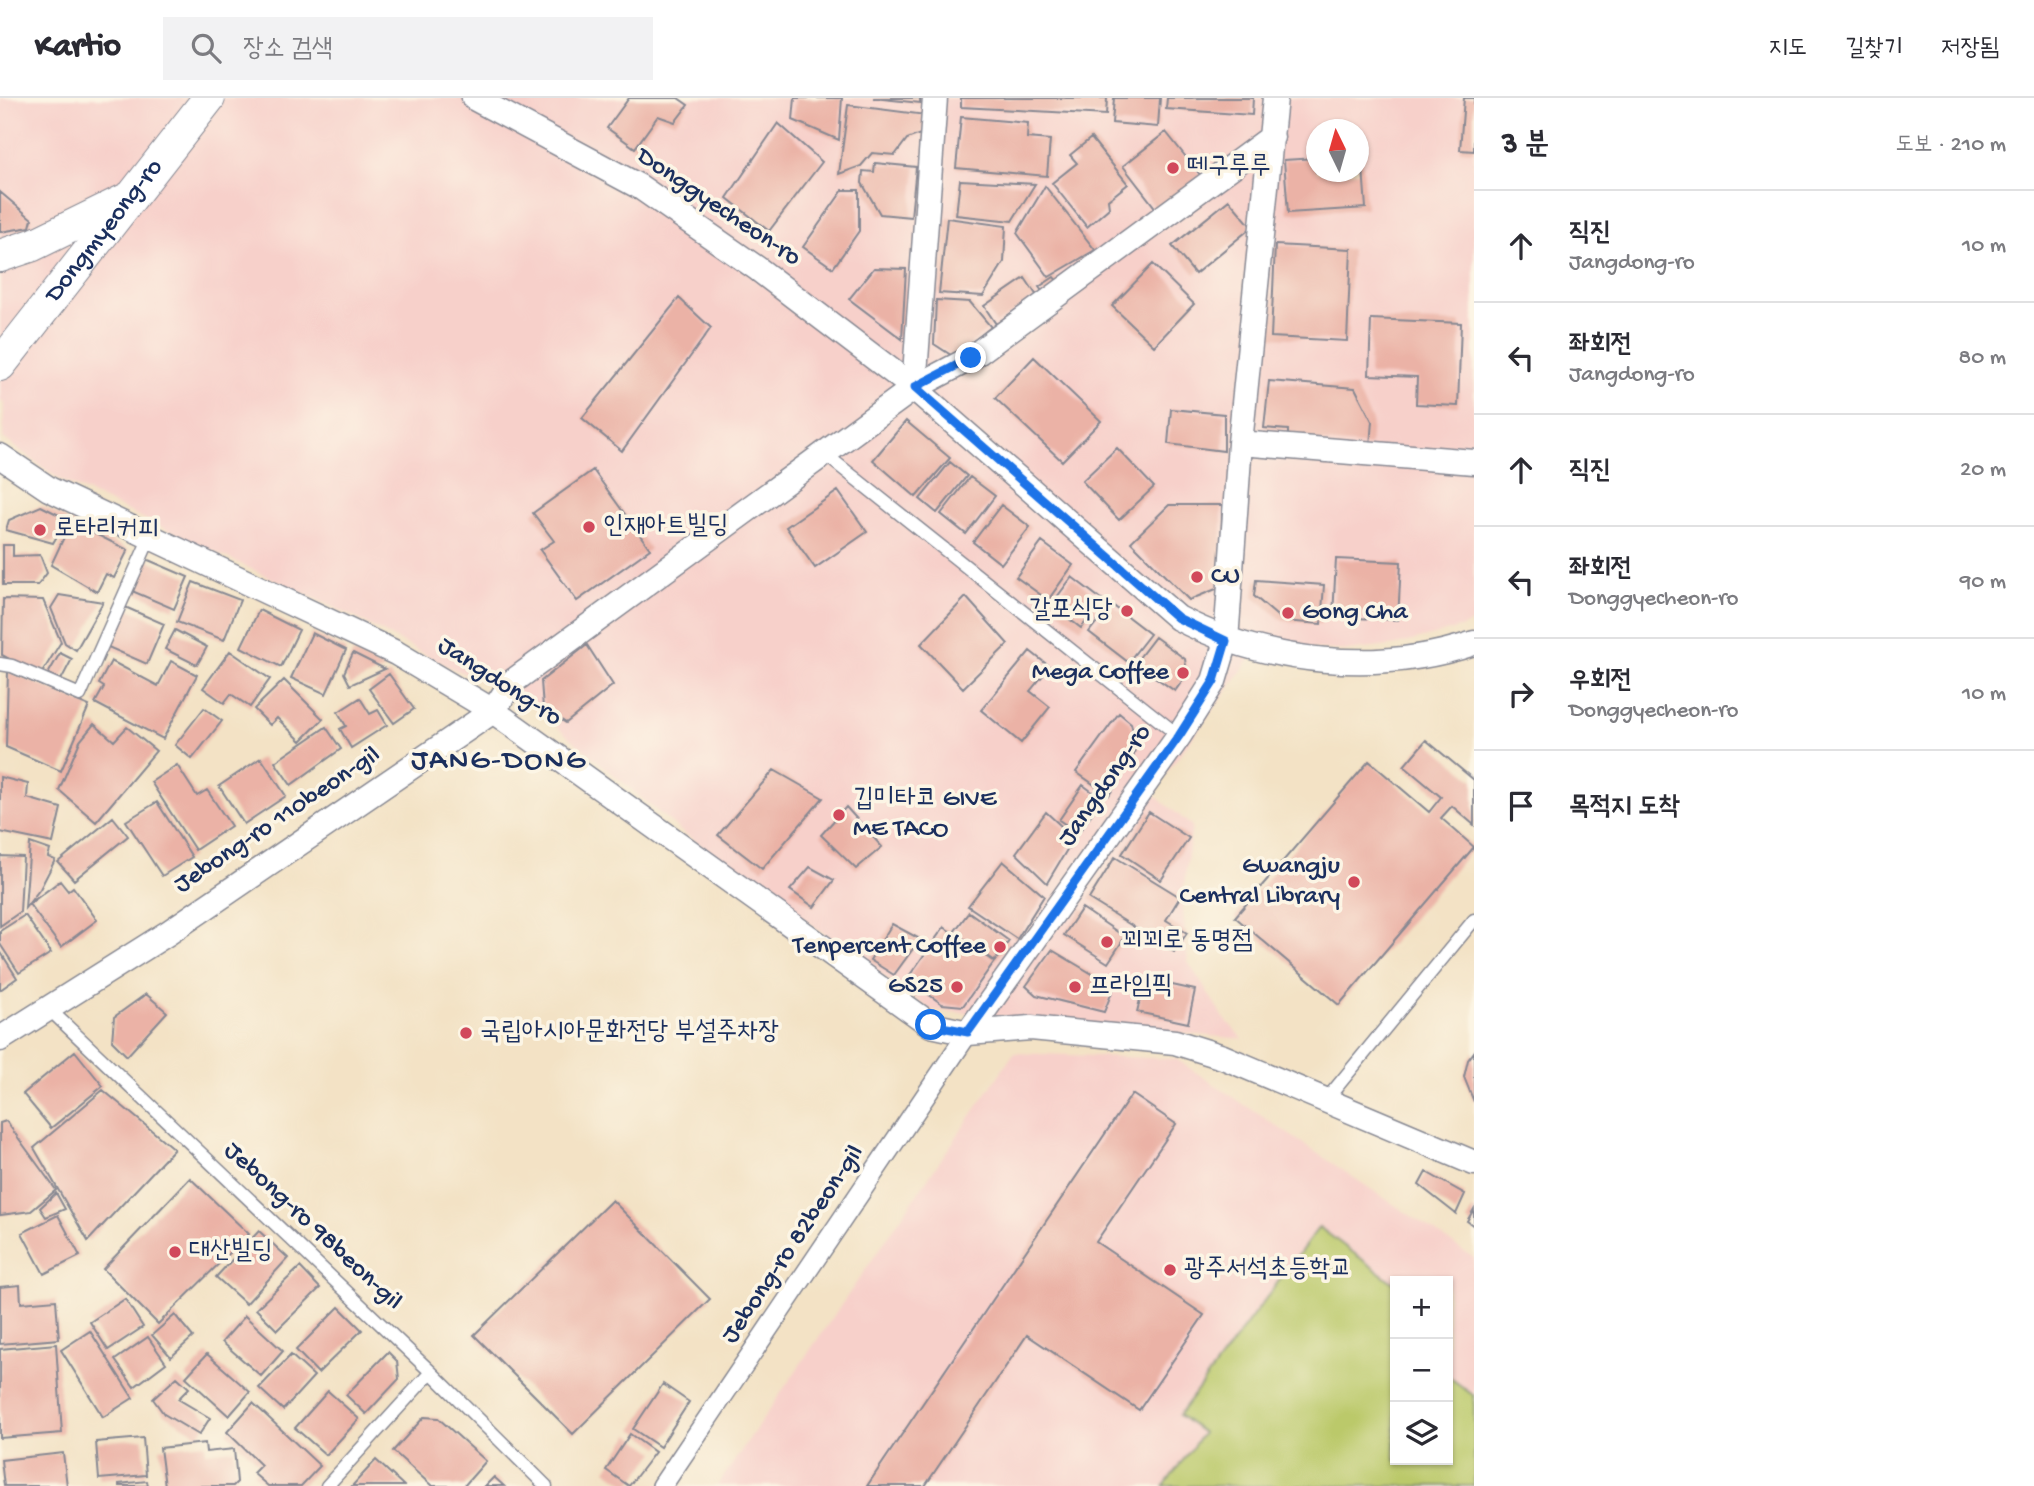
<!DOCTYPE html>
<html lang="ko">
<meta charset="utf-8">
<style>
body{margin:0;font-family:"Gochi Hand","Poor Story",sans-serif;background:#f2f2f3;color:#2b2b33}
.controls{position:absolute;right:21px;bottom:21px;display:grid;overflow:hidden;border-radius:0px;box-shadow:0 2px 5px #0004}
.controls button{width:63px;height:63px;display:grid;place-items:center;padding:0;border:0;border-bottom:2px solid #e1e1e2;background:#fff;color:#2b2b33;font:35px sans-serif}
.compass{position:absolute;left:1306px;top:21px;width:63px;height:63px;border-radius:50%;background:#fff;box-shadow:0 2px 5px #0004;rotate:355deg}
.stop{position:absolute;width:21px;height:21px;margin:-16px;border:5px solid #1a73e8;border-radius:50%;background:#fff}
.stop.end{background:#1a73e8;border-color:#fff;box-shadow:0 2px 7px #0008}
.list{margin:0;padding:0;list-style:none}
h2{display:flex;justify-content:space-between;align-items:center;height:91px;margin:0;padding:0 28px;font-size:30px}
h2 small{font-size:23px;font-weight:400;color:#7c7c81}
.list li{display:grid;grid-template-columns:46px 1fr auto;gap:21px;align-items:center;box-sizing:border-box;height:112px;padding:0 28px;border-top:2px solid #e1e1e2}
.list b{display:block;font-size:26px;white-space:nowrap}
.list p{margin:0;font-size:23px;white-space:nowrap;color:#7c7c81}
.list em{font-size:23px;font-style:normal;color:#7c7c81}
.icon{flex:none;width:38px;height:38px;fill:none;stroke:currentColor;stroke-width:2;stroke-linecap:round;stroke-linejoin:round}
.map{position:relative;flex:none;width:1474px;height:1388px;overflow:hidden}
header{display:flex;align-items:center;gap:42px;box-sizing:border-box;height:98px;padding:0 35px;background:#fff;border-bottom:2px solid #e1e1e2}
header strong{font-size:33px}
nav{display:flex;gap:38px;margin-inline-start:auto;font-size:24px}
.search{width:490px;height:63px;background:#f2f2f3;display:flex;align-items:center;gap:18px;box-sizing:border-box;padding:0 24px;border-radius:0px;color:#7c7c81;font-size:26px}
main{display:flex}
aside{flex:1;background:#fff}
.map>svg:first-child{display:block}
.built{fill:#f7d0ca;fill-rule:evenodd}
.green{fill:#bbc96b;stroke:#6b7c64;stroke-width:2}
.building{fill:#ebb2a6}
.lines{fill:none;stroke-linecap:round;stroke-linejoin:round}
.service-casing{stroke:#878892;stroke-width:15}
.pedestrian-casing{stroke:#878892;stroke-width:22}
.minor-casing{stroke:#878892;stroke-width:27}
.tertiary-casing{stroke:#878892;stroke-width:34}
.service{stroke:#fff;stroke-width:12}
.pedestrian{stroke:#fff;stroke-width:19}
.minor{stroke:#fff;stroke-width:24}
.tertiary{stroke:#fff;stroke-width:32}
.route{stroke:#1a73e8;stroke-width:9}
.poi-dot{fill:#d1495b;stroke:#fcf5e5;stroke-width:2.5}
.labels{text-anchor:middle;dominant-baseline:central;stroke-width:7;stroke-linejoin:round;paint-order:stroke}
.poi-label{font-size:26px;fill:#1b2f5e;stroke:#fcf5e5;text-anchor:start}
.street-label{font-size:26px;fill:#1b2f5e;stroke:#fcf5e5}
.quarter-label{font-size:30px;letter-spacing:2px;fill:#1b2f5e;stroke:#fcf5e5}
</style>
<header>
<strong>Kartio</strong>
<div class="search"><svg class="icon" aria-label="search" viewBox="0 0 24 24"><circle cx="10" cy="10" r="6"/><path d="M15 15l6 6"/></svg>장소 검색</div>
<nav><a>지도</a><a>길찾기</a><a>저장됨</a></nav>
</header>
<main>
<div class="map">
<svg width="1474" height="1388" viewBox="0 0 1474 1388">
<rect width="100%" height="100%" fill="#fcf5e5"/>
<filter id="ink" filterUnits="userSpaceOnUse"><feTurbulence type="fractalNoise" baseFrequency=".0143" numOctaves="2"/><feDisplacementMap in="SourceGraphic" scale="14" xChannelSelector="R" yChannelSelector="G"/><feConvolveMatrix kernelMatrix="1 2 1 2 8 2 1 2 1" color-interpolation-filters="sRGB"/></filter>
<filter id="wash" filterUnits="userSpaceOnUse"><feTurbulence type="fractalNoise" baseFrequency=".00686" numOctaves="4" result="noise"/><feDisplacementMap in="SourceGraphic" scale="28" xChannelSelector="R" yChannelSelector="G"/><feGaussianBlur stdDeviation="1.57" result="paint"/><feColorMatrix in="noise" values="0 0 0 0 0 0 0 0 0 0 0 0 0 0 0 0 0 1.4 0 .05"/><feComposite in="paint" operator="in"/></filter>
<g filter="url(#wash)">
<rect width="100%" height="100%" fill="#f3e2c5"/>
<!-- built -->
<path class="built" d="M0,0h1474v523l-11,6 -66,18 -49,6 -46,-3 -35,-12 -115,157 40,33 -10,74 6,62 36,56 19,21 -312,-29 -249,-178 -156,-131 -79,-35 -97,-51 -291,-136 -56,-41 1,-34 -4,-4zM1316,32h42v42h-42z
M1014,955l162,6 298,199v60l-5,13 5,4v151h-757zM1395,1183h53v179h-53z"/>
<!-- green -->
<path class="green" d="M1319,1129l76,57v176h53v-84l26,20v90h-310l39,-53 -24,-18z"/>
<g id="blocks">
<!-- building -->
<path class="building" d="M629,0h49l10,7 -13,17 -17,-6 -23,32 -28,-20z
M795,0h47l-3,42 -46,-20z
M873,0h47v5z
M961,0h146l-1,17 -145,-8z
M1114,0h46l-2,29 -46,-4z
M1167,0h86l-1,17 -86,-6z
M1464,0h10v53l-14,-1z
M848,7l78,10 -3,18 -16,6 -12,16 -23,-2 -11,13 -22,8z
M961,19l67,6 -1,15 23,2 -3,36 -91,-8z
M778,25l44,39 -53,69 -42,-33z
M1166,34l35,44 -44,34 -34,-44z
M1091,40l37,46 -20,16 1,8 -22,19 -35,-44 25,-20 -7,-8z
M1362,57l4,53 -78,5 -4,-53 32,-2v14h42v-16z
M875,65l41,4 -5,50 -31,-3 -18,-31 1,-12 11,1z
M960,82l75,4 -23,37 -56,-6z
M1045,88l50,64 -46,27 -32,-44z
M843,92h16v41l-26,37 -30,-21z
M0,94l32,27 -2,8 -30,5z
M1229,102l23,27 -57,47 -23,-28z
M947,120l59,8 -2,36 -21,34 -44,-3z
M1275,147l76,4 -4,92 -76,-4z
M1153,166l41,40 -40,42 -42,-40z
M874,170l32,1 -4,70 -53,-40z
M1054,179l6,8 -15,10 -6,-8z
M1025,180l12,18 -41,28 -12,-18z
M679,200l32,30 -89,123 -40,-33z
M936,202l34,2 21,25 -37,30 -20,-13z
M1371,221l90,4 -3,83 -42,-2 1,-27 -48,-2z
M1034,259l67,64 -39,40 -67,-63z
M1269,283l86,7 17,33 -2,25 -82,-7v-9l-24,-2z
M1171,311l53,5v37l-56,-7z
M906,323l44,37 -34,39 -43,-37z
M1117,350l37,39 -35,33 -37,-39z
M950,364l17,14 -30,37 -17,-14z
M593,372l57,79 -73,52 -37,-51 14,-9 -21,-28z
M970,379l25,19 -29,38 -25,-20z
M838,393l29,41 -52,36 -29,-41z
M1001,407l29,22 -29,37 -28,-22z
M1169,407h53l-1,82 -32,13 -58,-58z
M41,408l26,13 -14,24 -47,-13 3,-10z
M71,424l57,28 -14,28 -8,-4 -9,18 -46,-27z
M1042,444l31,23 -25,35 -32,-23z
M3,447h10v11l27,-1 7,18 -9,12h-35z
M146,461l42,18 -14,32 -42,-18z
M1336,461l65,3 -3,58 -65,-3z
M1072,479l30,23 -21,28 -30,-23z
M1256,482l68,5 -3,39 -38,-3 -29,-25z
M193,484l47,18 -16,40 -47,-18z
M59,497l44,7 -27,48 -11,-7 -14,-35z
M966,499l42,47 -45,44 -42,-44z
M3,501l40,1 18,42 -21,34 -38,-21z
M1111,506l39,30 -22,28 -39,-30z
M125,509l39,17 -17,40 -39,-17z
M259,512l40,20 -18,37 -40,-20z
M175,532l32,17 -10,18 -32,-16z
M312,535l34,17 -20,44 -35,-16z
M1155,539l30,22 2,15 -12,17 -40,-28z
M587,547l26,40 -47,38 -23,-15 -2,-27z
M230,553l40,28 -20,28 -19,-13 -7,9 -21,-15z
M1030,553l20,16 -20,24 20,16 -29,36 -40,-33z
M60,555l12,6 -11,21 -13,-6z
M353,555l32,16 -35,16 -6,-12z
M111,563l47,25 13,-25 26,14 -34,64 -68,-36 9,-16 -5,-3z
M8,573l81,35 -28,65 -55,-24z
M389,576l25,35 -20,14 -25,-34z
M284,582l39,39 -22,22 -24,-23 -7,7 -16,-16z
M360,600l10,16 8,-4 9,15 -36,23 -11,-19 6,-3 -8,-14z
M204,610l18,13 -30,38 -17,-14z
M1119,615l12,10 5,20 -3,16 -24,36 -33,-23z
M94,626l20,17 13,-14 29,24 -60,71 -37,-32 21,-49z
M326,629l15,22 -50,36 -16,-23z
M1426,642l48,40v45l-22,-19 -11,12 33,29 -135,158 -104,-88 134,-156 60,51 12,-15 -37,-31z
M261,660l25,38 -42,28 -25,-38z
M177,667l20,31 10,-6 24,36 -36,24 -44,-68z
M774,672l49,28 -61,71 -44,-34z
M0,679l28,7 -1,14 34,10 -8,35 -53,-11z
M1083,687l19,14 -24,34 -19,-13z
M157,704l35,55 -30,19 -36,-55z
M846,709l36,40 -26,22 -35,-34z
M1046,714l28,26 -27,45 -31,-30z
M1149,714l40,26 -28,42 -39,-26z
M113,719l15,19 -54,44 -16,-18z
M30,745l20,7 -2,7 7,3 -15,29 -15,19z
M0,758l23,1 -3,55 -20,14z
M1115,759l65,40 -14,23 21,13 -13,19 -85,-53z
M1003,763l41,35 -27,43 -49,-33z
M810,769l24,13 -20,27 -24,-17z
M60,783l8,10 5,-4 24,33 -36,27 -32,-43z
M1082,810l43,29 -17,26 -44,-28z
M969,814l40,29 -14,20 -41,-29z
M25,817l26,38 -32,20 -19,-29v-13z
M892,826l28,15 -26,36 -24,-15z
M944,829l50,35 -31,44 -21,-2 -35,-25z
M1052,852l62,37 -10,25 -68,-17 -10,-9z
M0,853l17,27 -17,12z
M1145,881l50,11 -7,33 -51,-11z
M146,896l21,18 -40,44 -15,-15 2,-24z
M75,953l28,35 -52,42 -28,-34z
M1474,954v50l-10,-25 4,-17z
M103,992l71,59 -86,92 -54,-93z
M1132,996l44,30 -80,118 108,73 -65,95 -112,-75 -102,151h-58z
M6,1023l50,69 -25,21 -31,4v-92z
M1426,1074l39,22 -9,20 -37,-29z
M190,1080l59,56 -91,90 -55,-55z
M56,1095l9,16 -19,8 -6,-9z
M612,1102l98,99 -137,135 -99,-99z
M1474,1111v17l-7,-5z
M58,1117l22,41 -36,18 -22,-41z
M259,1133l29,27 -42,46 -30,-27z
M300,1169l20,21 -43,42 -21,-21z
M20,1187l1,18 35,-3 3,39 -59,5v-57z
M125,1201l18,28 -35,23 -18,-28z
M339,1209l23,23 -44,43 -22,-23z
M175,1217l18,22 -22,20 -19,-22z
M245,1218l38,35 -22,25 -39,-34z
M90,1233l43,67 -30,19 -42,-67z
M148,1239l18,26 -32,24 -19,-27z
M56,1246l6,89 -62,5v-89z
M388,1254l9,9 2,18 -33,35 -20,-19z
M207,1256l43,38 -21,24 -43,-39z
M291,1257l23,21 -31,34 -24,-22z
M177,1279l12,11 -11,11 32,19 -11,17 -35,-21 -11,-15z
M663,1286l26,18 -29,45 -27,-18z
M328,1293l31,28 -33,36 -31,-27z
M253,1305l67,63 -19,20h-33l-15,-13 8,-8 -34,-33z
M424,1319l14,1 48,43 -22,25h-32l-39,-35z
M630,1336l25,18 -26,34 -23,-16z
M143,1340l3,37 -47,4 -3,-37z
M205,1345l1,9 28,-3 3,33 -4,4h-68l-5,-38z
M63,1355l4,33h-63l-3,-26z
M376,1362l28,26h-52z
M494,1379l10,9h-19z
M147,1383l1,5h-29v-2z"/>
</g>
</g>
<g filter="url(#ink)">
<use href="#blocks" fill-opacity="0" stroke="#878892" stroke-width="2"/>
<g class="lines">
<!-- service casing -->
<g class="service-casing">
<path id="service" d="M826,357l353,281
M0,566l12,2 68,29 70,-158
M49,911l382,363 115,114
M1326,1002l148,-180
M327,1388l104,-114"/>
</g>
<!-- pedestrian casing -->
<g class="pedestrian-casing">
<path id="pedestrian" d="M662,1388l306,-453"/>
</g>
<!-- minor casing -->
<g class="minor-casing">
<path id="minor" d="M474,0l166,89 118,82 156,119 264,230c88,46 201,57 296,25
M914,290l21,-290
M1240,345l234,19
M0,358l49,33 347,164 97,58 438,314 37,8 63,-5 144,14 48,15 251,106
M968,935l211,-297 35,-55 12,-40 14,-198 35,-345
M0,941l168,-106 325,-222 19,-29 402,-294 57,-30 301,-221"/>
</g>
<!-- tertiary casing -->
<g class="tertiary-casing">
<g id="tertiary">
<path d="M0,158l33,-11 94,-46"/>
<path id="s1" d="M0,267l209,-267"/>
</g>
</g>
<!-- service -->
<use href="#service" class="service"/>
<!-- pedestrian -->
<use href="#pedestrian" class="pedestrian"/>
<!-- minor -->
<use href="#minor" class="minor"/>
<!-- tertiary -->
<use href="#tertiary" class="tertiary"/>
</g>
</g>
<g class="lines" filter="url(#ink)">
<!-- route -->
<path class="route" d="M931,927l37,7 211,-296 35,-55 12,-40 -48,-23 -263,-231 56,-29"/>
</g>
<!-- markers -->
<g class="poi-dot">
<circle cx="1173" cy="70" r="7"/>
<circle cx="589" cy="429" r="7"/>
<circle cx="40" cy="432" r="7"/>
<circle cx="1197" cy="479" r="7"/>
<circle cx="1127" cy="513" r="7"/>
<circle cx="1288" cy="515" r="7"/>
<circle cx="1183" cy="575" r="7"/>
<circle cx="839" cy="717" r="7"/>
<circle cx="1354" cy="784" r="7"/>
<circle cx="1107" cy="844" r="7"/>
<circle cx="1000" cy="849" r="7"/>
<circle cx="957" cy="889" r="7"/>
<circle cx="1075" cy="889" r="7"/>
<circle cx="466" cy="935" r="7"/>
<circle cx="175" cy="1154" r="7"/>
<circle cx="1170" cy="1172" r="7"/>
</g>
<g class="labels">
<!-- poi labels -->
<g class="poi-label">
<text x="1187" y="70">떼구루루</text>
<text x="603" y="429">인재아트빌딩</text>
<text x="54" y="432">로타리커피</text>
<text x="1211" y="479">CU</text>
<text x="1113" y="513" text-anchor="end">갈포식당</text>
<text x="1302" y="515">Gong Cha</text>
<text x="1169" y="575" text-anchor="end">Mega Coffee</text>
<text x="853" y="702">깁미타코 GIVE<tspan x="853" dy="30">ME TACO</tspan></text>
<text x="1340" y="769" text-anchor="end">Gwangju<tspan x="1340" dy="30">Central Library</tspan></text>
<text x="1121" y="844">꾀꾀로 동명점</text>
<text x="986" y="849" text-anchor="end">Tenpercent Coffee</text>
<text x="943" y="889" text-anchor="end">GS25</text>
<text x="1089" y="889">프라임픽</text>
<text x="480" y="935">국립아시아문화전당 부설주차장</text>
<text x="189" y="1154">대산빌딩</text>
<text x="1184" y="1172">광주서석초등학교</text>
</g>
<!-- street labels -->
<g class="street-label">
<text transform="translate(718 110) rotate(34)">Donggyecheon-ro</text>
<text stroke="none"><textPath href="#s1" startOffset="170">Dongmyeong-ro</textPath></text>
<text transform="translate(499 585) rotate(33)">Jangdong-ro</text>
<text transform="translate(1106 688) rotate(-55)">Jangdong-ro</text>
<text transform="translate(278 723) rotate(-34)">Jebong-ro 110beon-gil</text>
<text transform="translate(312 1129) rotate(43)">Jebong-ro 98beon-gil</text>
<text transform="translate(794 1147) rotate(-56)">Jebong-ro 82beon-gil</text>
</g>
<!-- quarter labels -->
<g class="quarter-label">
<text x="499" y="664">JANG-DONG</text>
</g>
</g>
</svg>
<div class="controls">
<button>+</button>
<button>−</button>
<button><svg class="icon" aria-label="layers" viewBox="0 0 24 24"><path d="M12 4l9 5-9 5-9-5zM3 14l9 5 9-5"/></svg></button>
</div>
<svg class="compass" viewBox="-18 -18 36 36"><path d="M0-13l5 13h-10z" fill="#e53935"/><path d="M0 13l5-13h-10z" fill="#7c7c81"/></svg>
<div class="stop" style="left:931px;top:927px"></div>
<div class="stop end" style="left:971px;top:260px"></div>
</div>
<aside>
<h2>3 분<small>도보 · 210 m</small></h2>
<ul class="list">
<li><svg class="icon" aria-label="ahead" viewBox="0 0 24 24"><path d="M12 20V5M6 11l6-6 6 6"/></svg><div><b>직진</b><p>Jangdong-ro</p></div><em>10 m</em></li>
<li><svg class="icon" aria-label="left" viewBox="0 0 24 24"><path d="M17 20v-9H6M10 6l-5 5 5 5"/></svg><div><b>좌회전</b><p>Jangdong-ro</p></div><em>80 m</em></li>
<li><svg class="icon" aria-label="ahead" viewBox="0 0 24 24"><path d="M12 20V5M6 11l6-6 6 6"/></svg><div><b>직진</b></div><em>20 m</em></li>
<li><svg class="icon" aria-label="left" viewBox="0 0 24 24"><path d="M17 20v-9H6M10 6l-5 5 5 5"/></svg><div><b>좌회전</b><p>Donggyecheon-ro</p></div><em>90 m</em></li>
<li><svg class="icon" aria-label="right" viewBox="0 0 24 24"><path d="M7 20v-9h11M14 6l5 5-5 5"/></svg><div><b>우회전</b><p>Donggyecheon-ro</p></div><em>10 m</em></li>
<li><svg class="icon" aria-label="arrive" viewBox="0 0 24 24"><path d="M6 21V4h12l-3 4 3 4H6"/></svg><div><b>목적지 도착</b></div></li>
</ul>
</aside>
</main>
